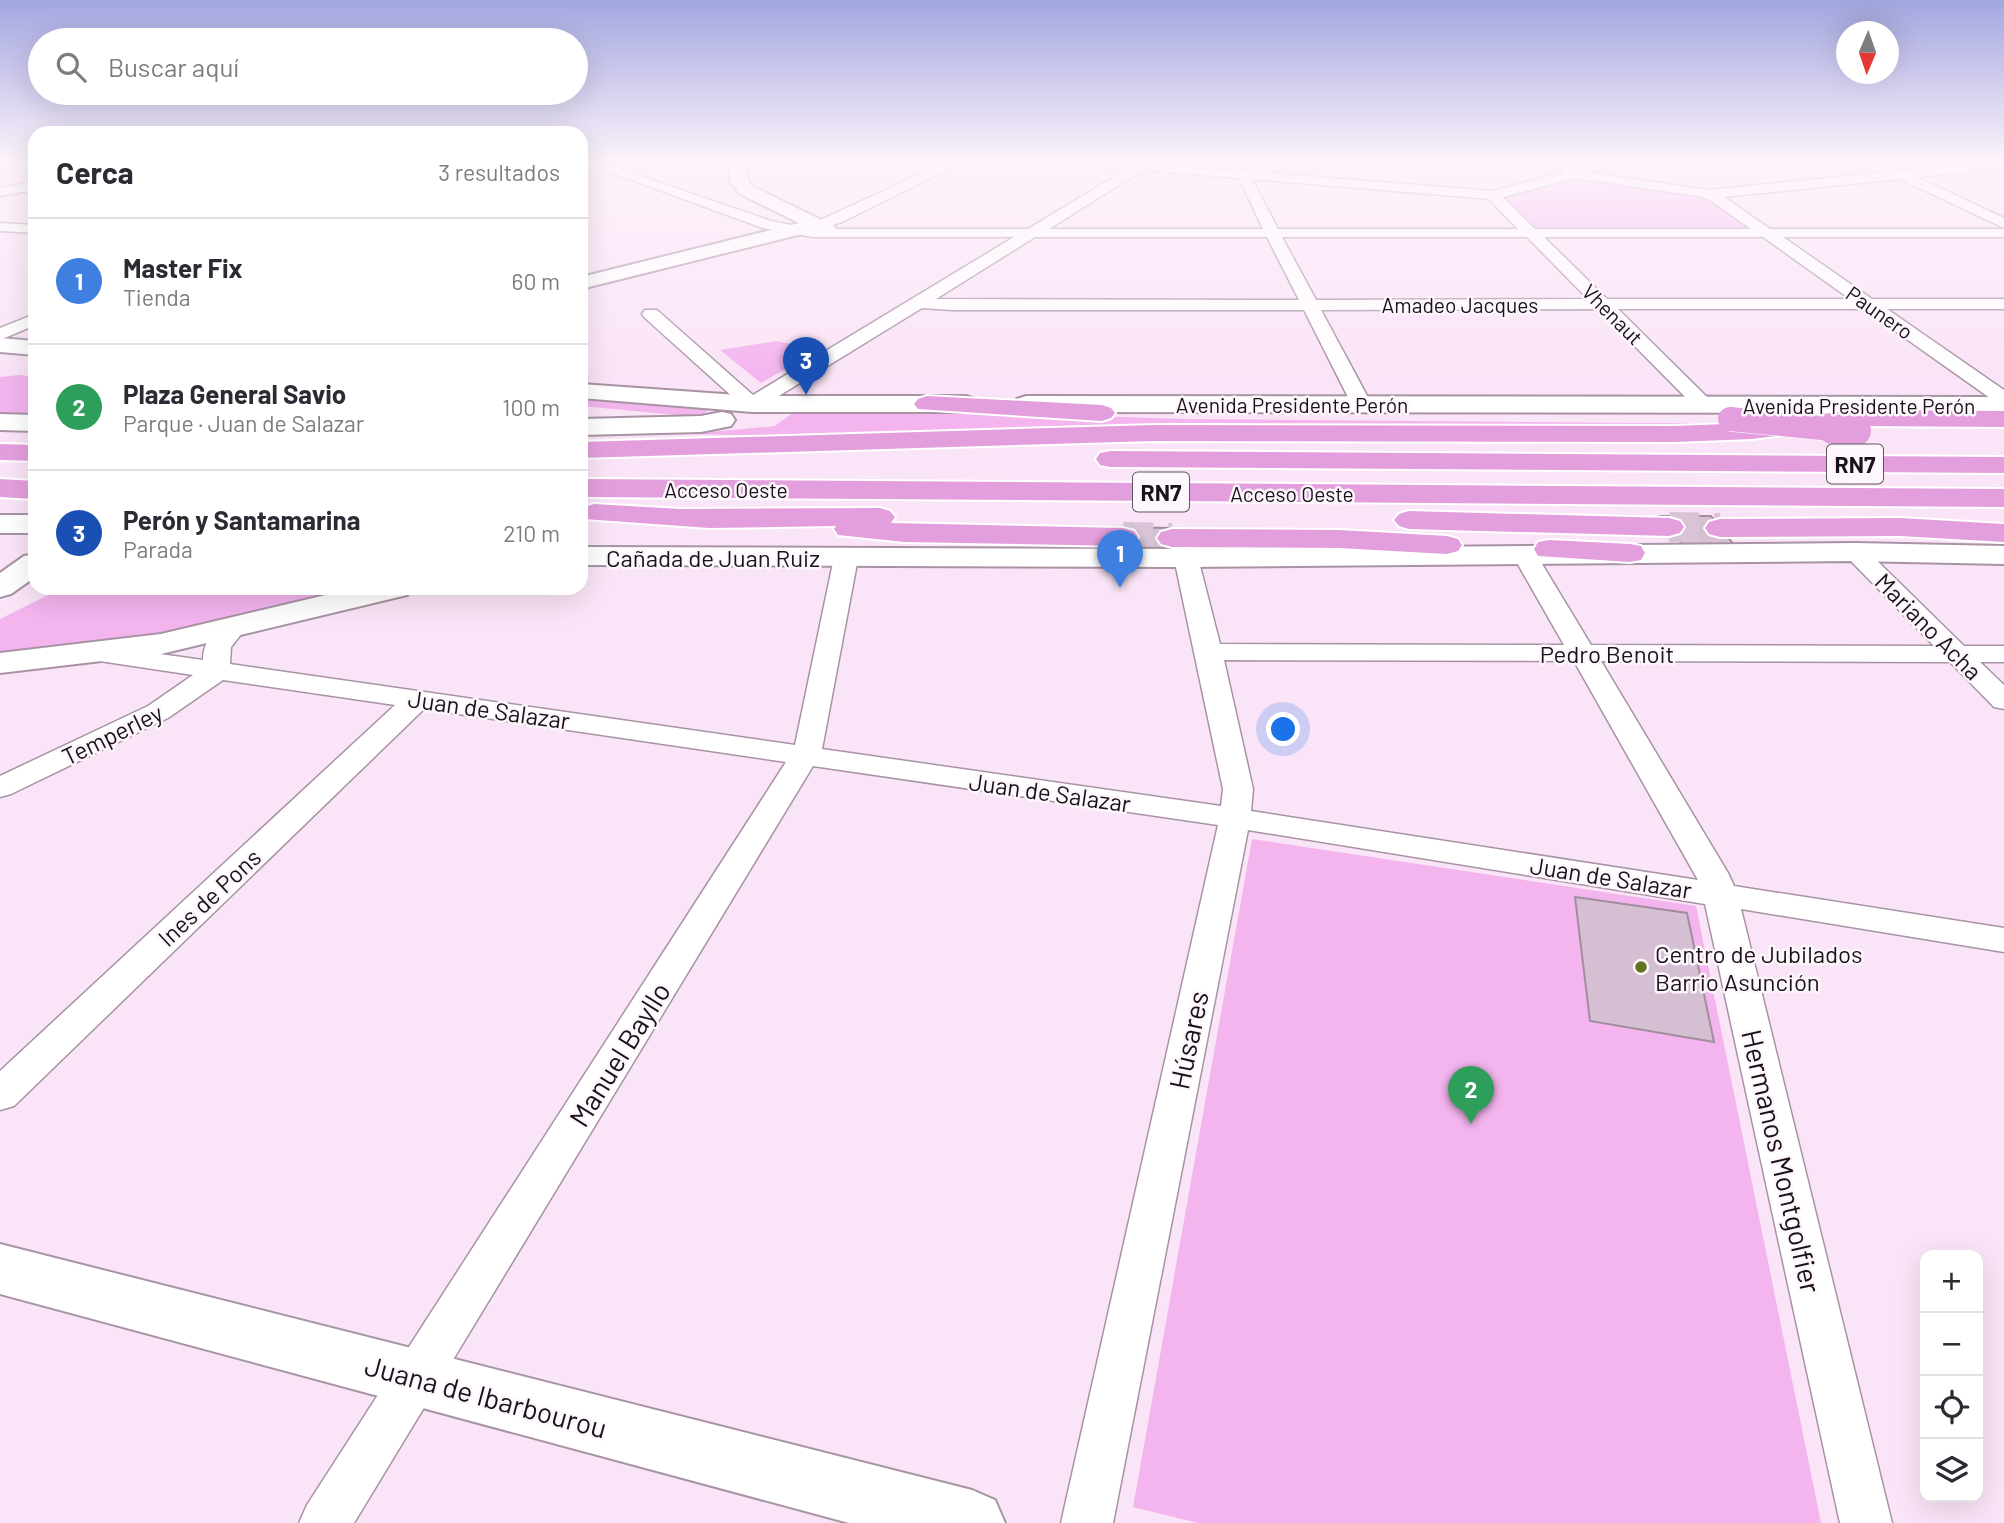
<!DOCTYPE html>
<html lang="es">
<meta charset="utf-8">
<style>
body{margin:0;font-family:Barlow,sans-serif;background:#f7f7f7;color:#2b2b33}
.controls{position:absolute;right:21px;bottom:21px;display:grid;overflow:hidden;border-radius:14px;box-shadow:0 7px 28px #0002}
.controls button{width:63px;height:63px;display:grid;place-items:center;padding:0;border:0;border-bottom:2px solid #e1e1e2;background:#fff;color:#2b2b33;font:35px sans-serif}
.compass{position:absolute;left:1836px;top:21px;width:63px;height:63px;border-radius:50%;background:#fff;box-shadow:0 7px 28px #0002;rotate:182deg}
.you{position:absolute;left:1284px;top:730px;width:24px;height:24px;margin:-18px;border:5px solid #fff;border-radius:50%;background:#1a73e8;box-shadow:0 0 0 10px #1a73e833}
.badge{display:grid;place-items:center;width:46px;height:46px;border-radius:50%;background:#62721f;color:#fff;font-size:23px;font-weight:700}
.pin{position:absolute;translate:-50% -58px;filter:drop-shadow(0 2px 4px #0008)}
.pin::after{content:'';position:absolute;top:37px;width:24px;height:21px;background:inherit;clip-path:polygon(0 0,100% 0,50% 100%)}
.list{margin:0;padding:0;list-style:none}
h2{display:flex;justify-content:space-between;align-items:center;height:91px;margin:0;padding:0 28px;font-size:30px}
h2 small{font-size:23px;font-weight:400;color:#7c7c81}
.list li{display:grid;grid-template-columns:46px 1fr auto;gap:21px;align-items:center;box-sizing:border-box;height:126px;padding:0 28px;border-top:2px solid #e1e1e2}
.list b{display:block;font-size:26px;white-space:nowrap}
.list p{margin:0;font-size:23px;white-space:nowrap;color:#7c7c81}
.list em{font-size:23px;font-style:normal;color:#7c7c81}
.icon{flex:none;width:38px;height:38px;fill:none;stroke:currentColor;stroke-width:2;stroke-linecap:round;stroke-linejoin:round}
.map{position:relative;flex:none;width:2004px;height:1523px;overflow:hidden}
.search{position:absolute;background:#fff;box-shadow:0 7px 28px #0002;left:28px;top:28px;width:560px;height:77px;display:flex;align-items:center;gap:18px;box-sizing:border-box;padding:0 24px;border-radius:38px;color:#7c7c81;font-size:26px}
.panel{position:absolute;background:#fff;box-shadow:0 7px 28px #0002;left:28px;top:126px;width:560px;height:469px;border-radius:21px}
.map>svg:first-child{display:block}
.green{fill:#f4b4ee}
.building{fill:#d5c0d3;stroke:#a18d9e;stroke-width:2}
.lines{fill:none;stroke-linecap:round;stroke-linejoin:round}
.highway-tunnel{stroke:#d8c4d6;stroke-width:30;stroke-dasharray:30 15;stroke-linecap:butt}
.street-casing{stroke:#a893a5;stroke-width:3}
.secondary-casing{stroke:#a893a5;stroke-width:4}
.highway-casing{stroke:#fff;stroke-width:4}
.street{fill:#fff;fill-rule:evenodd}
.secondary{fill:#fff;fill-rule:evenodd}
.highway{fill:#e39fdd;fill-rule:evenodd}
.highway-bridge-far1-casing{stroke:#fff;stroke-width:25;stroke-linecap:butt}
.highway-bridge-casing{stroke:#fff;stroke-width:32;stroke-linecap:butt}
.highway-bridge-far1{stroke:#e39fdd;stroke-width:24}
.highway-bridge{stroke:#e39fdd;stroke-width:30}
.poi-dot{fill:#62721f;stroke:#fef6fd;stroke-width:2.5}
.labels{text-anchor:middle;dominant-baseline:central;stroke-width:5;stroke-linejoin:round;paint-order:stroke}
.far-street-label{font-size:21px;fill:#191218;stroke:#fef6fd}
.shield{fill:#fef6fd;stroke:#5e565d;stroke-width:2}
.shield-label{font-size:23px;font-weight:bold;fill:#191218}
.street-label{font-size:24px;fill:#191218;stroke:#fef6fd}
.poi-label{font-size:24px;fill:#191218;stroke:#fef6fd;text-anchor:start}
.near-street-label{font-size:28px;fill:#191218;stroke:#fef6fd}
</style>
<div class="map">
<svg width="2004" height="1523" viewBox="0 0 2004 1523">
<rect width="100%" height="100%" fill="#fae4f7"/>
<!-- green -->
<path class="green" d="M1577,176l129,20 44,31 -205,2 -8,-1 -36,-34z
M777,341l40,9 -56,33 -41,-33z
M20,375l15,2v39l-35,-1v-38z
M581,396l130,12 -9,7 -15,1 -106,-10z
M794,412l207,1 183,6 570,5 -5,3 -570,-4 -162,10 -203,4 -126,-3 87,-8z
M62,588h312l-178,47 -196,25v-41z
M1252,839l444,67 125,617h-623l-65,-16z"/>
<!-- building -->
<path class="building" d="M1661,516h50l23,29 -52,-1z
M1123,527l48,1 3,22 -50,-1z
M1575,897l112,16 27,129 -124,-21z"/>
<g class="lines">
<!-- highway-tunnel -->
<path class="highway-tunnel" d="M1669,527l51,1
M1123,537l49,1"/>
<!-- street casing -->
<g class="street-casing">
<path id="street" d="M585,163h18l168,58 41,8 -3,-4 136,-62h16l-119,59 -23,7h209l99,-60 -27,-2 -6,-4c50,0 96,7 146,7 9,1 17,-4 27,-3v6l226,18 72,-19 -9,-9h14l9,8 129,19 268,-27h28v5l-87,9 87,41v10l-104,-49 -176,18 46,32h234v8h-221l89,62h132v10h-117l117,81v15l-7,-2 -133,-94h-246l93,92 3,4 -3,4h-14l-99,-100 -277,1 51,95 -10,6 -10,-6 -48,-95h-352l-30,-2 -163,100h-14l-100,-90 -3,-4 3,-4h12l96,85 261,-158h-202l-49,-9zM1143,170l96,8 24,51h-214zM1575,178l123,18 12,4 41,29h-216l-32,-32zM1252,179l237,20 29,30h-240zM1035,237h232l32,63 -363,-1zM1282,237h245l61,62 -272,1zM1544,237h219l87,62h-243z
M35,182v8l-35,6v-8z
M0,223l35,2v8l-35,-2z
M35,314v11l-35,15v-12z
M1855,545l8,2 101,99h40v16h-24l24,23v24l-10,-2 -44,-45 -349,-1 127,212 6,13 270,42v24l-263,-43 151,614h-52l-135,-619 -457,-74 -135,693h-52l157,-698 -405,-59 -459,757h-55l8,-18 479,-743 -362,-53 -410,397 -14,4v-39l395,-366 -172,-25 -55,38 -157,76 -11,3v-21l148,-70 45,-31 -107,-16 -4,-6 4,-6 9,-2 108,15c0,-21 17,-43 39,-38l4,6 -15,19 -1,17 565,81 39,-187 4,-5 8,-2 8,2 4,5 -36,191 399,57 2,-17 -49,-231 4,-5 8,-2 8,2 4,5 22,86 344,1 -52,-91 4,-5h16l4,5 55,91 343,1 -87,-89 -4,-5 4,-5zM1224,660l350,1 124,219 -447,-69 2,-22z"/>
</g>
<!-- secondary casing -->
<g class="secondary-casing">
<path id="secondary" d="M730,163h16l2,18 4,5 82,40 3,4 -10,6 -13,-5 -233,58v-12l218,-54 -59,-29 -10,-12z
M0,338l35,3v14l-35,-3z
M581,384l171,12h214l9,3 4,5 -4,5 -9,3h-214l-171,-14z
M1026,396l978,1v16l-978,-1 -9,-3 -4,-5 4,-5z
M722,412l9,2 4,6 -4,6 -30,6 -120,3v-16l120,-3z
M0,414l35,1v16l-35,-1z
M0,515h35v18h-35z
M1855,543l149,3v18l-149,-3 -669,6 -605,-2v-18l605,2z
M35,554v23l-24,17 -11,3v-24l24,-17z
M355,588h57l-5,7 -246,59 -161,19v-20l161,-19z
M0,1244l972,246 23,10 10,23h-156l-849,-229z"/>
</g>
<!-- highway casing -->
<g class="highway-casing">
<path id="highway" d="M927,396l175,9 9,3 4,5 -4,5 -9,3 -184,-12 -4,-5 4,-5z
M1854,410l150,1v16l-150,-1 -102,13 -77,3 -521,-1 -573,17v-16l573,-17 521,1 77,-3z
M0,444l35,1v16l-35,-1z
M1110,451l894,6v16l-894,-6 -10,-2 -4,-6 4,-6z
M0,479l35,2v18l-35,-2z
M581,479l1423,10v18l-1423,-10z
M594,504l87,5 199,-1 10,3 5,6 -4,6 232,5 11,3 4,6 -4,6 -11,3 -219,-4 -66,-7 -4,-6 2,-3 -127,2 -125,-9 -3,-4 3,-8z
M1409,511l260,7 11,3 4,6 -4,6 -11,3 -260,-7 -10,-3 -5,-6 5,-6z
M1900,518l104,6v18l-104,-6 -180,1 -11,-3 -4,-6 4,-6 11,-3z
M1172,529l167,1 108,6 11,3 4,6 -4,6 -11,3 -108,-6 -167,-1 -11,-3 -4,-6 4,-6z
M1549,540l81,4 11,2 4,7 -4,7 -11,2 -92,-6 -4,-7 4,-7z"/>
</g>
<!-- street -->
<use href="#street" class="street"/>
<!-- secondary -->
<use href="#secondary" class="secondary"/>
<!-- highway -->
<use href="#highway" class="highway"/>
<!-- highway-bridge-far1 casing -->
<g class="highway-bridge-far1-casing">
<path id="highway-bridge-far1" d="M1730,419l121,12"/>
</g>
<!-- highway-bridge casing -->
<g class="highway-bridge-casing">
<path id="highway-bridge" d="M1833,429l23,2"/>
</g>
<!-- highway-bridge-far1 -->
<use href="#highway-bridge-far1" class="highway-bridge-far1"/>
<!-- highway-bridge -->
<use href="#highway-bridge" class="highway-bridge"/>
</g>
<!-- sky -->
<linearGradient id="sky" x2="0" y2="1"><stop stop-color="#a3a6e0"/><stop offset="0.43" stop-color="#fdf3fb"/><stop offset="1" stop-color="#fdf3fb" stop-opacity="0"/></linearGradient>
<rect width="2004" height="376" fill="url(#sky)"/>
<!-- markers -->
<circle class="poi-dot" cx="1641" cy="967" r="7"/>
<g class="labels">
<!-- far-street labels -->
<g class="far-street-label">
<text x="1460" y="304">Amadeo Jacques</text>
<text transform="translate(1880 312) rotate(35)">Paunero</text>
<text transform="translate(1613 314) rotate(45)">Vhenaut</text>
<text x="1292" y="404">Avenida Presidente Perón</text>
<text x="1859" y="405">Avenida Presidente Perón</text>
<text x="726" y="489">Acceso Oeste</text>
<text x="1292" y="493">Acceso Oeste</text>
</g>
<!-- shield labels -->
<g class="shield">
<rect x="1827" y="444.5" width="56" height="39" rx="5"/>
<rect x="1133" y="472.5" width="56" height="39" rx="5"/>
</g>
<g class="shield-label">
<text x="1855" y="464">RN7</text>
<text x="1161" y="492">RN7</text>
</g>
<!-- street labels -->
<g class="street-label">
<text x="713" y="557">Cañada de Juan Ruiz</text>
<text transform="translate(1929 626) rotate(45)">Mariano Acha</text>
<text x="1607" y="653">Pedro Benoit</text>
<text transform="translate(489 709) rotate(8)">Juan de Salazar</text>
<text transform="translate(112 734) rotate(-26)">Temperley</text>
<text transform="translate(1050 792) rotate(8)">Juan de Salazar</text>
<text transform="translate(1611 877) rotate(9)">Juan de Salazar</text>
<text transform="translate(209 897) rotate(-43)">Ines de Pons</text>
</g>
<!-- poi labels -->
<g class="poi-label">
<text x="1655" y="953">Centro de Jubilados<tspan x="1655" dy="28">Barrio Asunción</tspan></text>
</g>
<!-- near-street labels -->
<g class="near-street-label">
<text transform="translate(1188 1040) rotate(-78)">Húsares</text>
<text transform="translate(619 1054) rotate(-58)">Manuel Bayllo</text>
<text transform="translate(1782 1161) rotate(77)">Hermanos Montgolfier</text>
<text transform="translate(486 1396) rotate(15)">Juana de Ibarbourou</text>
</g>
</g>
</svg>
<div class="controls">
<button>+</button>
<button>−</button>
<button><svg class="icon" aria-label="locate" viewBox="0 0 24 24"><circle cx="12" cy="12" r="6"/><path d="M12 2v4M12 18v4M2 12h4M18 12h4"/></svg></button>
<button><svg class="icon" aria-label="layers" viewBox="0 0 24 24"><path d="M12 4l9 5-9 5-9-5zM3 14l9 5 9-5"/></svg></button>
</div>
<svg class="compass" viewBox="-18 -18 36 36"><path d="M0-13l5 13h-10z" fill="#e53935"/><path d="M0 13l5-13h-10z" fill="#7c7c81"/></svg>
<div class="you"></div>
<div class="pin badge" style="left:1120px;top:588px;background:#3f7fe0">1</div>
<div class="pin badge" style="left:1471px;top:1124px;background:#2e9e5b">2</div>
<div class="pin badge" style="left:806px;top:395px;background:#1a4fb4">3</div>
<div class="search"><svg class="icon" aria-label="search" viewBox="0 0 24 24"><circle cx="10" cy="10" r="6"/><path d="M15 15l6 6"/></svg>Buscar aquí</div>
<section class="panel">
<h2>Cerca<small>3 resultados</small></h2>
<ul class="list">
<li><span class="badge" style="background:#3f7fe0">1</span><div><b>Master Fix</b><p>Tienda</p></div><em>60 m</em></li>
<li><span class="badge" style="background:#2e9e5b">2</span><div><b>Plaza General Savio</b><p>Parque · Juan de Salazar</p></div><em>100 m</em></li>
<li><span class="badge" style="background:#1a4fb4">3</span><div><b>Perón y Santamarina</b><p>Parada</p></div><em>210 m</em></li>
</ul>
</section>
</div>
